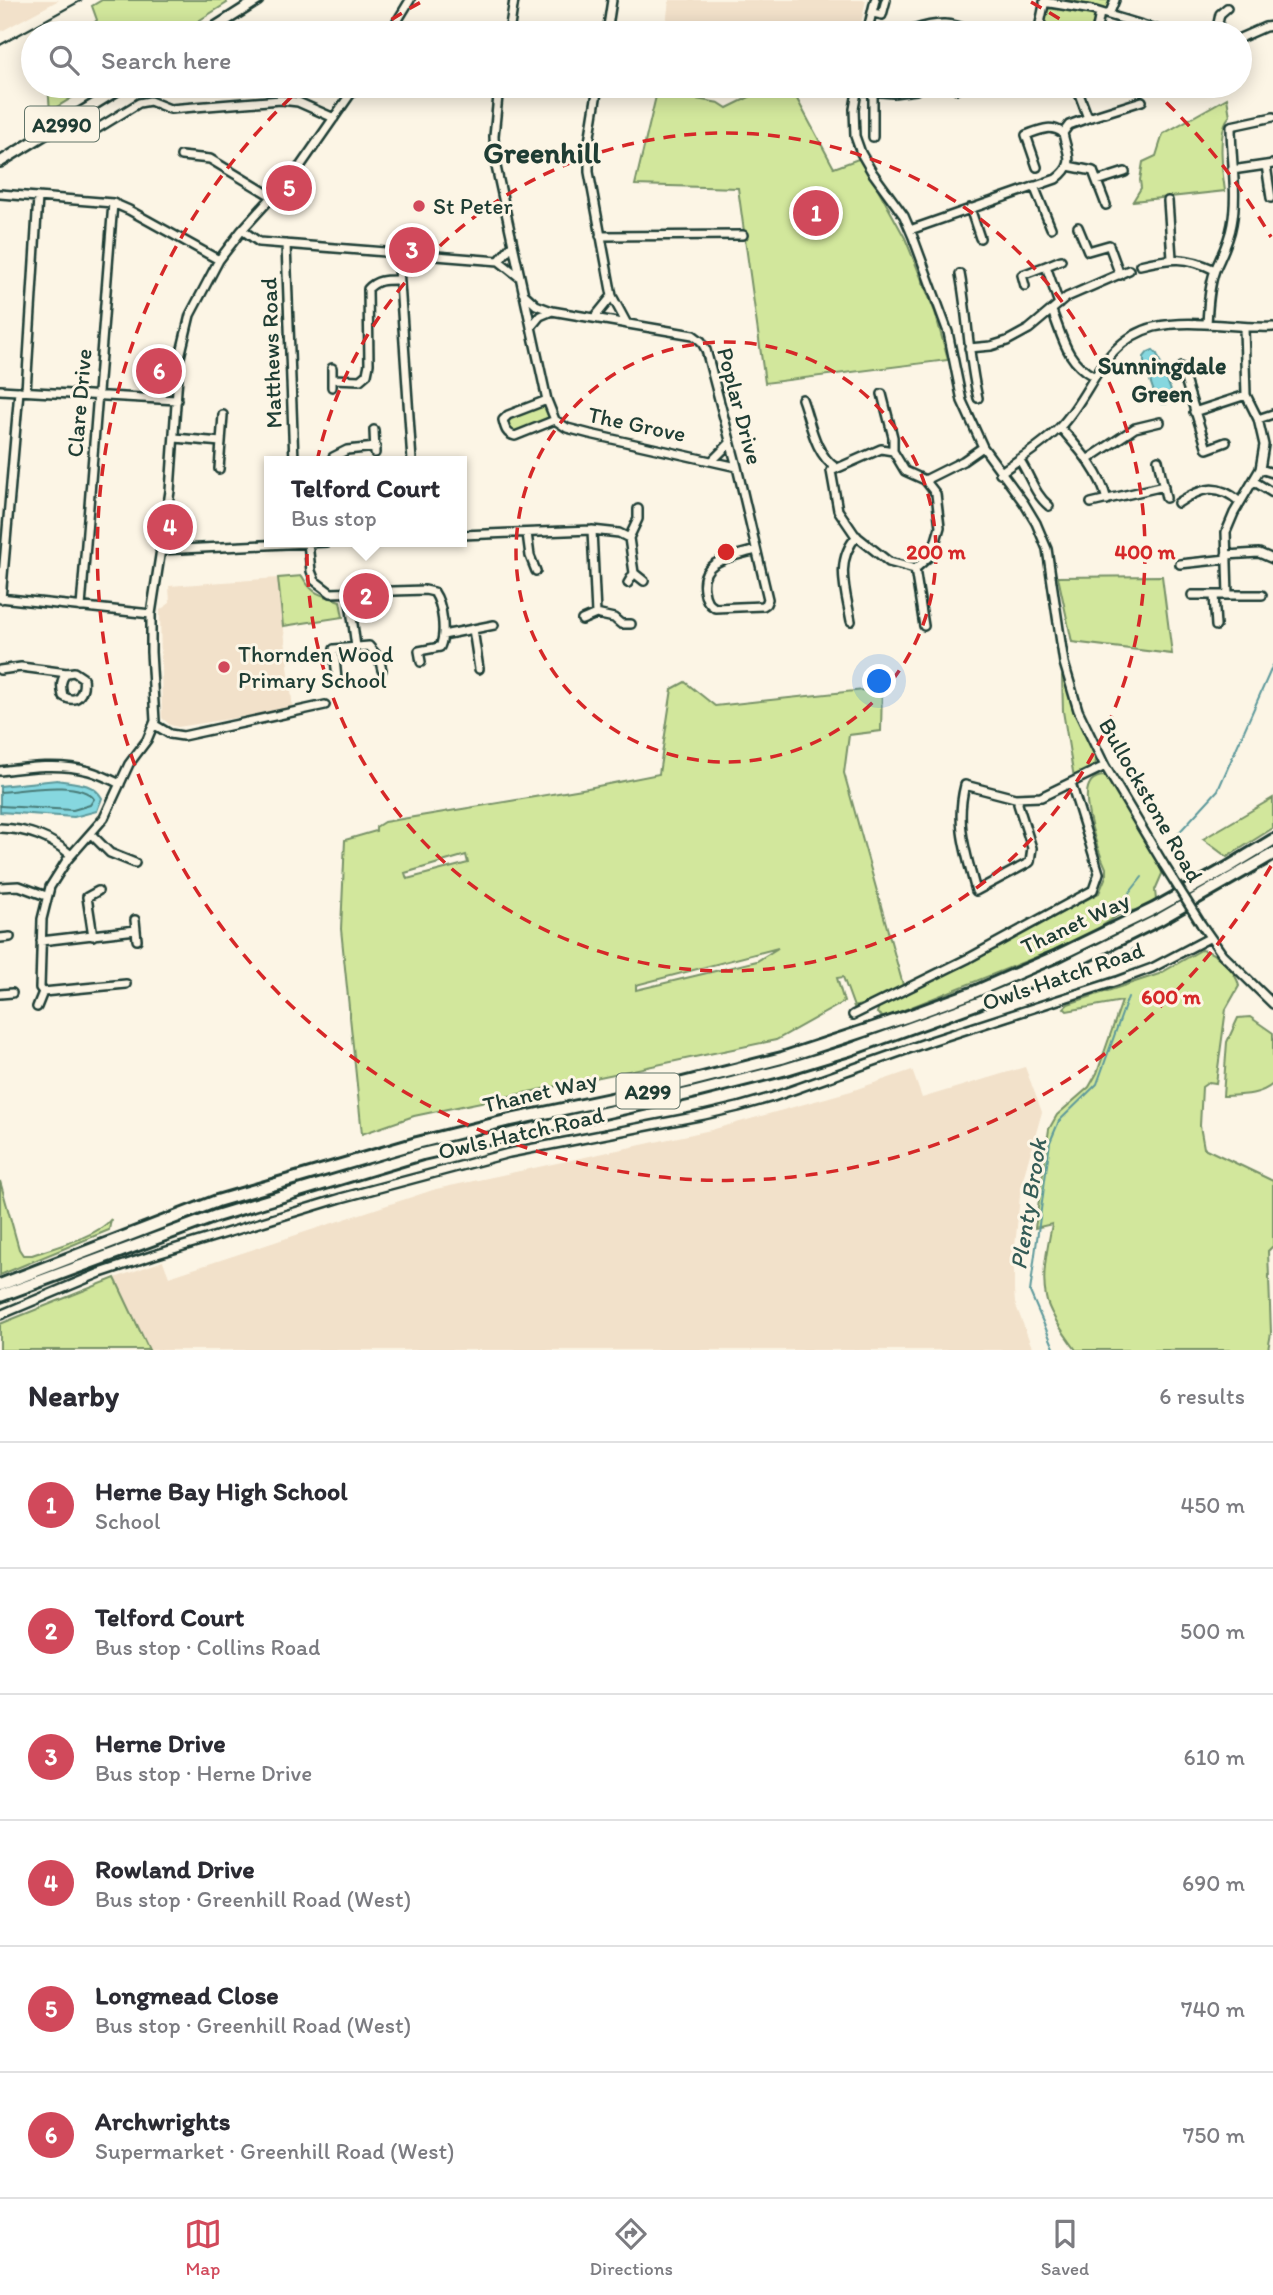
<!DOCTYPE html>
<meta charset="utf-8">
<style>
body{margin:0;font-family:Itim,sans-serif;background:#f7f7f7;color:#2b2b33}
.you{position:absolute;left:880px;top:682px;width:24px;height:24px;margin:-18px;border:5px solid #fff;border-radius:50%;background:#1a73e8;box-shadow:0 0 0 10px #1a73e833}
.badge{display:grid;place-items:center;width:46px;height:46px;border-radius:50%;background:#d1495b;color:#fff;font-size:23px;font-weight:700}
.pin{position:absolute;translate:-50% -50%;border:4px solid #fff;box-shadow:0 2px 7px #0006}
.popup{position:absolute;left:264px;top:456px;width:203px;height:91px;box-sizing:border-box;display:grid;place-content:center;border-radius:0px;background:#fff;filter:drop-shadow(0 2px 5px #0005);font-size:23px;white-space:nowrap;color:#7c7c81}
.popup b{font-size:26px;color:#2b2b33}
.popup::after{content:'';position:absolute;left:50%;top:100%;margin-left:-14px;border:14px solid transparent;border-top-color:#fff}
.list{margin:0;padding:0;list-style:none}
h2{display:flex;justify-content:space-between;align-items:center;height:91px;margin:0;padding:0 28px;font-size:30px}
h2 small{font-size:23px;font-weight:400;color:#7c7c81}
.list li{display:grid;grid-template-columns:46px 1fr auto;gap:21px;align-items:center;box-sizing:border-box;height:126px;padding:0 28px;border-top:2px solid #e1e1e2}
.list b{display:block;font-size:26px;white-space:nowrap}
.list p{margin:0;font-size:23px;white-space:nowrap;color:#7c7c81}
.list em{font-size:23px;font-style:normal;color:#7c7c81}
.icon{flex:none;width:38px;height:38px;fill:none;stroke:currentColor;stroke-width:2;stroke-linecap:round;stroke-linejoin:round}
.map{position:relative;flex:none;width:1273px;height:1350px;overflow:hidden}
.search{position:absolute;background:#fff;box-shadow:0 4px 18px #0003;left:21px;right:21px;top:21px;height:77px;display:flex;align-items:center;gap:18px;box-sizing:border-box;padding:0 24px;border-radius:38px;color:#7c7c81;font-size:26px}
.sheet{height:847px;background:#fff}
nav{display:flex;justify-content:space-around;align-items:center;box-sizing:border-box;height:98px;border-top:2px solid #e1e1e2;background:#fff;font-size:19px;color:#7c7c81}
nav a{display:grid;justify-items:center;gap:4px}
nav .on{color:#d1495b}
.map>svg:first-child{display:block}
.built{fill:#f2e1ca}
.green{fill:#d2e79c;stroke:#789268;stroke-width:2;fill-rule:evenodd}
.water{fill:#86d7df;stroke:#5d999b;stroke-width:2}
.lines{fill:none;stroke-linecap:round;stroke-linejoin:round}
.shore{stroke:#487b78;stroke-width:2}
.stream{stroke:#5d999b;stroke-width:2}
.minor-casing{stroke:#1f3d34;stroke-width:12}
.major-casing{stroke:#1f3d34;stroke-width:14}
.highway-casing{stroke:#1f3d34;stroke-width:16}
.minor{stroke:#fcf5e5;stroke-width:7}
.major{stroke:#fcf5e5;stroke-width:9}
.highway{stroke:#fcf5e5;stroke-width:10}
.rail{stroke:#1f3d34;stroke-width:2}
.minor-bridge-casing{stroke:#1f3d34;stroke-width:12;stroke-linecap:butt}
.minor-bridge{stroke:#fcf5e5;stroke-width:7}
.ring{fill:none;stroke:#d62828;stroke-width:3.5;stroke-dasharray:12 9}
.poi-dot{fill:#d1495b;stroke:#fcf5e5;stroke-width:2.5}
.labels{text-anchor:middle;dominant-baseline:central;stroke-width:6;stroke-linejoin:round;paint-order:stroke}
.shield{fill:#fcf5e5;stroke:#617469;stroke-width:2}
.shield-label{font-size:21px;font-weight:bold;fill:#1f3d34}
.poi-label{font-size:23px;fill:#1f3d34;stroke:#fcf5e5;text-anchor:start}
.street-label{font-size:23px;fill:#1f3d34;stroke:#fcf5e5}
.neighbourhood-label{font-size:24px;font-weight:bold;fill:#1f3d34;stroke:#fcf5e5}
.water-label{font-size:24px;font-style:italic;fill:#345c56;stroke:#fcf5e5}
.district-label{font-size:30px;font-weight:bold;fill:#1f3d34;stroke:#fcf5e5}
.centre{fill:#d62828;stroke:#fcf5e5;stroke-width:3.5}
.ring-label{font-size:21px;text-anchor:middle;font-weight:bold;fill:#d62828;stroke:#fcf5e5;stroke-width:6;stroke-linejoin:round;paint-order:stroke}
</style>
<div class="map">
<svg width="1273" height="1350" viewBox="0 0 1273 1350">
<rect width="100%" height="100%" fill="#fcf5e5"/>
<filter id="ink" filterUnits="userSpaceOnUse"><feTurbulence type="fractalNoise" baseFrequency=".0143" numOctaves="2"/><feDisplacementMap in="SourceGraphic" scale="14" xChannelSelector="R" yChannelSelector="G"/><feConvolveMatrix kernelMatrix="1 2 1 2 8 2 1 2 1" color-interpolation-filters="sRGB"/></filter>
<g filter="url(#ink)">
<!-- built -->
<path class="built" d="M0,0h59l-59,32z
M669,0h197l-7,33h-194z
M278,578l15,131 -115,18 -8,-2 -8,-7 -2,-108 10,-7 -1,-17z
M1025,1067l17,45 -21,74 -7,71v33l1,13 18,47h-884l-34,-72 48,-17 6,16 267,-88 275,-59 140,-39 61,-21 10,28z"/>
<!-- green -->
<path class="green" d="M102,0h123l2,3 -48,30h-94l12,-13 -5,-14z
M1062,0h50l-3,9 -7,2 -6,22h-54l4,-25 3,-3 16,-2z
M48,86h33l-3,8 -28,17z
M772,86h18l44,82 27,-10 44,80 30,74 13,48 -183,23 -27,-195 -103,-3 22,-93 62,11 8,5z
M1227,98l3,18c-13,11 -8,58 -5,75l-92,10 8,-13 -1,-8 3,-18 13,-6 7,-22z
M547,400l8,20 -45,15 -7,-15z
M302,576c11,20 19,18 38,25l3,16 -60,9 -5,-48z
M1162,576l10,78 -100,-12 -14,-65z
M1064,675l33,79 -2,12 -21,12 -11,-67 -1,-35z
M685,682l30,24 167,-18 -1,43 -32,4 -5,38 61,219 -51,15 -11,-30 -6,1 7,24 -68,38 -362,76 -52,18 -21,-205 4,-89 31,-9v-4l8,-5 204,-34 71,-14 13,-85zM466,855l2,8 -61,16 -2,-6zM778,948l-21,13 -121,29v-5z
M1102,776l6,1 53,89 1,8 -7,16 1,10 -16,10 -12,1 -11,5 -24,16 -27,13 -182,73 -7,-5 2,-7 5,-3 66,-32 149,-78 7,-17v-8c-8,-17 -25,-66 -17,-83 2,-6 7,-8 13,-9z
M1273,798v30l-46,29 -24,-18z
M1201,950c15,1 35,21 38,36l-13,23 -10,74 -7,-1 -7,5 -2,39 4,22 69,33v65l-5,5 3,82 -3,17h-192c-9,-12 -28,-39 -30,-53 -5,-24 2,-50 6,-73l-17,4 14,-99 8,-14 32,-28 8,-14 25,-72 -55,10 -3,-3 4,-4 91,-30z
M1250,1017l23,16v51c-14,12 -33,11 -50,12l4,-54 11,-24z
M0,1181l19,68 4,6h9c20,-7 67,-19 79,-36l-2,11 -109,45z
M115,1278l34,72h-149v-26z"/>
<!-- water -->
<path class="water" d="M1153,350l4,4 16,42 -7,8h-4l-6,-6 -12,-35v-6l4,-5z
M57,780c17,3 36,2 45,18l-5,13 -23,6 -74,-5v-26z"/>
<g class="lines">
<!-- shore -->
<path class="shore" d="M0,792c22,-1 79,-13 94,7l-4,6 -17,5 -73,-4"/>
<!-- stream -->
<path class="stream" d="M1174,838l44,-48 55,-125
M1120,914v-9l22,-28
M1132,964v-15
M1055,1350l-25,-58 20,-150 9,-21 38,-37 31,-87"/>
<!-- minor casing -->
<g class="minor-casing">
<path id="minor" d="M1044,2l48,8 77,23
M873,13l9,2 4,-15
M1109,15l6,-15
M913,30c26,-9 38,-8 63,3
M306,33l17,-3 13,3
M390,33l20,-33
M509,33l5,-33
M607,33l5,-33
M867,33l8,-33
M1038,33l7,-33
M1096,33l4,-20
M1216,33l4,-19 7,-6
M1240,38l25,-11 8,-1
M499,86l-5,50 1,26 52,238 8,20 12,8 23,6 147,33
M598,86l-9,56v30l23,124 15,28
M858,86l-4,23 1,27 6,17 11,19 32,44 9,21 35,95 14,69 21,46 41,56 12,20 11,26 17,114 14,47 27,56 59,99
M957,86v3
M857,90l36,3 23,-3
M873,92v45
M1088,118l54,-17
M87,135l52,-32 11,-2 20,8 111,-9 17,2 36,16
M181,156l29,3 63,38
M1266,165l5,33
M1068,166l25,5 13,34
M1037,167l-11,-32c14,-5 24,-11 37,-2
M1232,170l41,-6
M1097,181l28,-9
M1034,186l17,42
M0,194l113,9 16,7 90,50
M1168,201l4,57
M970,208l10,30
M1078,227l10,24 21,-6 11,30
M242,230l17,12 240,19 19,15
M910,230l146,-51c21,-16 11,-24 7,-46l6,-8 19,-7 -10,-27
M600,236l143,-1
M286,244l8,217
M398,253l14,208
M499,261l13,-16
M1140,265c31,-7 46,-9 75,5
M960,274c8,41 8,83 18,124
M1025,286l-3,-11 24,-9
M523,293l13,12 16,6 141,24 8,6 5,9 31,117 31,132 -2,5 -3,2 -48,2c-7,-4 -10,-9 -11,-18 -5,-31 29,-33 52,-40
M1059,304l-13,-38 15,-6
M1052,311c11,27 14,50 41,65
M595,317l17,-21
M1207,324c1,-17 2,-37 8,-54 7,-16 14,-28 17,-46 6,-31 -1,-66 -1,-98l42,-9
M531,327l9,-11 12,-5
M969,348l22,-2 16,-5 22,-12 38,-32 62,-27
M1181,367l26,82 19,-7
M332,379l28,1 7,-6 2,-10 -1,-75c9,-10 19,-9 31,-9
M332,387v-19
M0,390l177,10
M26,391l12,-194
M882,394l11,43v14
M802,399c9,24 12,54 34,69
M547,400l-39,15 -5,5c2,8 3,14 12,16l40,-16
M1194,412l52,-17
M1258,419l15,-5
M1060,427c19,22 40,44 47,73
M374,430l1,23
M175,438l46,4
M881,449l12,2 12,20 20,9 11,14 4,33 -8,27 -17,15 -26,-7 -34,-27 -17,-25 -7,-39z
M1019,459c11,16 15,35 30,47
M713,460l17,-17
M1087,460l48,-32 25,-6
M1158,460l8,38
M333,461v-4l14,-7 29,-3
M219,469l4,-54
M1260,469l13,4
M1000,473c20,-15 43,-28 60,-46 33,-34 41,-86 94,-100 38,-9 80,2 119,0
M925,480l38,-19 20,-14
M1253,481l20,12
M1091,503l73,-17
M1178,503c24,-16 40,-20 62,-1
M638,509v10l-9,19 5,35 10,8
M592,530l4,84 18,4 7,6h10
M527,533l3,23 6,15
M462,535l130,-5 27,3 10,5
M308,543l3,28 4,10 16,12 94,-3 9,2c9,13 12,41 6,55l-21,4 2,11
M160,550l167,-8
M1226,555l33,-2 14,6
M1180,564l47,-5
M915,569l9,57
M628,583l6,-10
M378,592l1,16
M349,594l7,53
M1192,595h70
M1214,595l2,31
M1228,595l-2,-63 8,-19 26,-44 4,-24 -6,-26 -12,-24 -2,-67
M0,598l151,16
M1,599l18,-208
M81,607l32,-404
M582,620l14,-6
M851,621c-5,-29 -17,-60 6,-85
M473,629l6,40
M443,635l51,-10
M0,670l21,-3 46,6 7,-1 9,6c2,13 -5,28 -20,18 -2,-9 -3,-16 4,-23
M337,679l-3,-30 35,-3 10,12 3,12
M155,725l15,9 13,2 142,-31
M0,771c28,-4 61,-8 89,0 11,3 21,8 31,13
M1019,798l-1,6 14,44 -2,14 -54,29c-10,-38 -21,-67 -11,-106l50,13 26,-1 64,-31
M0,828c28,1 50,9 71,27
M91,834l19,19 25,10
M0,887l19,-1 27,10
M135,920l2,20
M1201,924l21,30 51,50
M93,936l-6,-39 11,-6
M0,938l10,-1
M41,941l95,-11
M43,992l83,-8
M0,994l12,-1
M37,1007l6,-15 -3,-4 2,-69 8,-32 17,-27 37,-42 25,-54 18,-24 8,-19 -4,-69v-38l19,-123 9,-130 11,-46 29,-55 23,-30 59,-65 55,-79
M853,1015l116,-57 124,-68 6,-17 -28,-90
M0,1315l100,-42 54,-18 187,-57 168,-45 195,-38 34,-8 35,-10 158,-56 186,-60 35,-13 57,-30"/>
</g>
<!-- major casing -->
<g class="major-casing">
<path id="major" d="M206,33l52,-33
M0,162l124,-76"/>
</g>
<!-- highway casing -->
<g class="highway-casing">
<path id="highway" d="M0,1285l217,-84 200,-58 89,-22 157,-33 119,-30 124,-41 66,-24 85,-37 97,-47 73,-41 46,-28
M0,1296l216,-80 206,-62 270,-61 91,-23 66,-20 127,-46 86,-36 98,-49 113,-65"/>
</g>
<!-- minor -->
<use href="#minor" class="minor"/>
<!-- major -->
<use href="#major" class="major"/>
<!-- highway -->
<use href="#highway" class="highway"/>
<!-- rail -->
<path class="rail" d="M0,45l82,-45"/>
<!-- minor-bridge casing -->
<g class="minor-bridge-casing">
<path id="minor-bridge" d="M1164,865l37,59"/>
</g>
<!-- minor-bridge -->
<use href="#minor-bridge" class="minor-bridge"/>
</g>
</g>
<!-- distance rings -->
<g class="ring">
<circle cx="726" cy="552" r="210"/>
<circle cx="726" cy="552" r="419"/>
<path d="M1271 866A629 629 0 1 1 301 88M374 31A629 629 0 0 1 421 2M1031 2A629 629 0 0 1 1078 31M1151 88A629 629 0 0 1 1271 237"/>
</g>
<!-- markers -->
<g class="poi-dot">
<circle cx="419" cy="206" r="7"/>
<circle cx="224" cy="667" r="7"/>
</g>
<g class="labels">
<!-- shield labels -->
<g class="shield">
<rect x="25" y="106.5" width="74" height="35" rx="5"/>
<rect x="616.5" y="1073.5" width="63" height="35" rx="5"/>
</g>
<g class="shield-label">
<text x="62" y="124">A2990</text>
<text x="648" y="1091">A299</text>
</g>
<!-- poi labels -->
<g class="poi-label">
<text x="433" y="206">St Peter</text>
<text x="238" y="654">Thornden Wood<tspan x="238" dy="26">Primary School</tspan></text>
</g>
<!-- street labels -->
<g class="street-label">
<text transform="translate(271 353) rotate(-92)">Matthews Road</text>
<text transform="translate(79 403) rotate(-85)">Clare Drive</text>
<text transform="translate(740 406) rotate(75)">Poplar Drive</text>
<text transform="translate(637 424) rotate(12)">The Grove</text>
<text transform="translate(1151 800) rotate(60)">Bullockstone Road</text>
<text transform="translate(1075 923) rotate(-25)">Thanet Way</text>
<text transform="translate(1063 976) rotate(-19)">Owls Hatch Road</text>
<text transform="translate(540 1092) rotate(-13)">Thanet Way</text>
<text transform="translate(521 1133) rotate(-13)">Owls Hatch Road</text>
</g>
<!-- neighbourhood labels -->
<g class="neighbourhood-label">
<text x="1162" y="365">Sunningdale<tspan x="1162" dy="28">Green</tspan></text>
</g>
<!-- water labels -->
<g class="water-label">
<text transform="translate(1028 1204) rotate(-81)">Plenty Brook</text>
</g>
<!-- district labels -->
<g class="district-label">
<text x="542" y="152">Greenhill</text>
</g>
</g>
<circle cx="726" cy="552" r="10" class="centre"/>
<g class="ring-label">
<text x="936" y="559">200 m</text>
<text x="1145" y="559">400 m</text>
<text x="1171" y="1004">600 m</text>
</g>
</svg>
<div class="you"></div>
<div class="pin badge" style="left:816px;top:213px">1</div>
<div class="pin badge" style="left:366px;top:596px">2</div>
<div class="popup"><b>Telford Court</b>Bus stop</div>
<div class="pin badge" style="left:412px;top:250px">3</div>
<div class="pin badge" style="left:170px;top:527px">4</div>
<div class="pin badge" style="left:289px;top:188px">5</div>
<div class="pin badge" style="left:159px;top:371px">6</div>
<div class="search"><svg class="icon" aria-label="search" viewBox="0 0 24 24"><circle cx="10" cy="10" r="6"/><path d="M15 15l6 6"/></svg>Search here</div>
</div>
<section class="sheet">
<h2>Nearby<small>6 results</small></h2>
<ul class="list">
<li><span class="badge">1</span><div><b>Herne Bay High School</b><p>School</p></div><em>450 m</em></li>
<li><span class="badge">2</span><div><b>Telford Court</b><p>Bus stop · Collins Road</p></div><em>500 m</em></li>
<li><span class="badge">3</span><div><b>Herne Drive</b><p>Bus stop · Herne Drive</p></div><em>610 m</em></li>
<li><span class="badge">4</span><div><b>Rowland Drive</b><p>Bus stop · Greenhill Road (West)</p></div><em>690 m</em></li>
<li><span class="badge">5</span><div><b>Longmead Close</b><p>Bus stop · Greenhill Road (West)</p></div><em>740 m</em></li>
<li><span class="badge">6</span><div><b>Archwrights</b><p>Supermarket · Greenhill Road (West)</p></div><em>750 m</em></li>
</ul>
</section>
<nav>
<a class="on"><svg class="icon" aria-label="map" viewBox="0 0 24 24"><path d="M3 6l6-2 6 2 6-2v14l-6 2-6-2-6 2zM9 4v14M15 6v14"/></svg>Map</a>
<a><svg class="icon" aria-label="directions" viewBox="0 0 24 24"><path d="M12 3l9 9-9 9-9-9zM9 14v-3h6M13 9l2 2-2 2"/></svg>Directions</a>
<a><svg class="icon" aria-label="saved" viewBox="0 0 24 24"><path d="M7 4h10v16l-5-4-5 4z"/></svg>Saved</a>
</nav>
